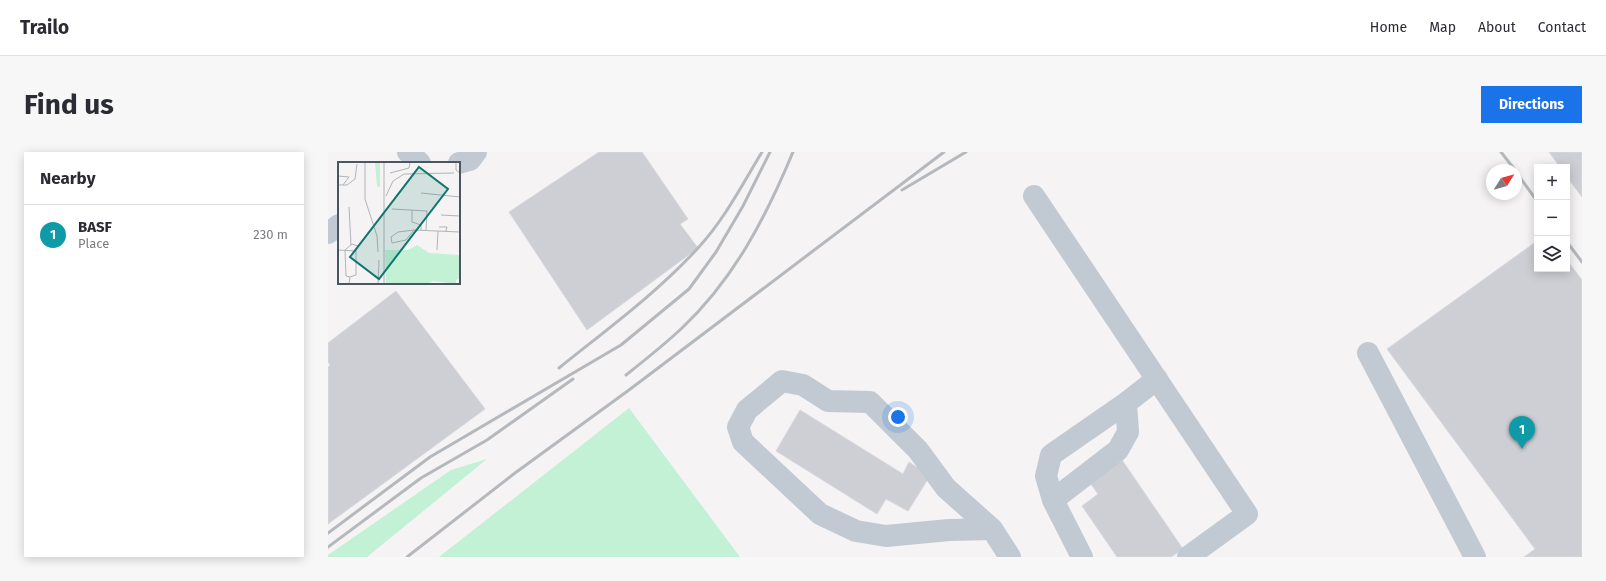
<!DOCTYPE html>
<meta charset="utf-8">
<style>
body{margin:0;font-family:"Fira Sans",sans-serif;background:#f7f7f7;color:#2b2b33}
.controls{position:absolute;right:12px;top:12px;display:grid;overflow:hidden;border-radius:0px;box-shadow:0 2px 10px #0003}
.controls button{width:36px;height:36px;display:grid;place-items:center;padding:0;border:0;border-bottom:1px solid #e1e1e2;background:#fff;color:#2b2b33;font:20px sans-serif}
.compass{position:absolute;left:1158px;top:12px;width:36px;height:36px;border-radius:50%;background:#fff;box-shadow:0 2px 10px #0003;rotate:53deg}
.you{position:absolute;left:570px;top:265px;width:14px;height:14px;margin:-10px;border:3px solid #fff;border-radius:50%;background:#1a73e8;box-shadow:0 0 0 6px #1a73e833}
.badge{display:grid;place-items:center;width:26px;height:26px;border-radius:50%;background:#1a73e8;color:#fff;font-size:13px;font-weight:700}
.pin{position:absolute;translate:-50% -33px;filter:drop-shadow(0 1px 2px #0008)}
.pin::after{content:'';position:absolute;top:21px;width:14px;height:12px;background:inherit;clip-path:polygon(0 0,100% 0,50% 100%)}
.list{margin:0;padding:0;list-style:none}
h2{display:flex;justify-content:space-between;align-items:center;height:52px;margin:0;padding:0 16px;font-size:17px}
h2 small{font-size:13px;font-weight:400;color:#7c7c81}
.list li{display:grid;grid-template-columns:26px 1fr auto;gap:12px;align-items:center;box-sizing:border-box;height:60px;padding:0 16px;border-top:1px solid #e1e1e2}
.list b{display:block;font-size:15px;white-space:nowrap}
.list p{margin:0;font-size:13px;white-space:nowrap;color:#7c7c81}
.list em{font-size:13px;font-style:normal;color:#7c7c81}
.icon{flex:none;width:22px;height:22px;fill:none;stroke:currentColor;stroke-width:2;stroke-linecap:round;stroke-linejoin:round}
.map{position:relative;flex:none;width:1254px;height:405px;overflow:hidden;border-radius:0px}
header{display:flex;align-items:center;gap:24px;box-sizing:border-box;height:56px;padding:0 20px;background:#fff;border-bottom:1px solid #e1e1e2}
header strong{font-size:19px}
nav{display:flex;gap:22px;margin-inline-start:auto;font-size:14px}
.intro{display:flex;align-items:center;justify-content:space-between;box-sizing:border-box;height:96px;padding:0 24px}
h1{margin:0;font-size:28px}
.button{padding:10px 18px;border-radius:0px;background:#1a73e8;color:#fff;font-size:14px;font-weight:700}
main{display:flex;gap:24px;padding:0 24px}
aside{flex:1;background:#fff;border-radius:0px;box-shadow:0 2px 10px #0003}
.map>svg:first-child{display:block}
.green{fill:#c3f1d5}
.building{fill:#cdcfd5;stroke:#d7d9de}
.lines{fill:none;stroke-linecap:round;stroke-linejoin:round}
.minor{stroke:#c1cad2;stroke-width:22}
.rail{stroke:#b5b8bd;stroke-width:3}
.inset-road{fill:none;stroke:#b1b4b9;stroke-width:1}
.view{fill:#0f766e;fill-opacity:0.15;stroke:#0f766e;stroke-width:2}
.inset-edge{fill:none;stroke:#4a5661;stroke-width:2}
</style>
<header>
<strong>Trailo</strong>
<nav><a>Home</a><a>Map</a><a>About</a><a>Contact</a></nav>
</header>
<div class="intro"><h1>Find us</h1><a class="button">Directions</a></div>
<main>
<aside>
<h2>Nearby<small></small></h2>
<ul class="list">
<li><span class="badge" style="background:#0f9aa8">1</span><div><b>BASF</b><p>Place</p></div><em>230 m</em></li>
</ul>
</aside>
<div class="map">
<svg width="1254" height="405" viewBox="0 0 1254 405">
<rect width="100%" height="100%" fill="#f5f3f3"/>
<!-- green -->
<path class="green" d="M301,256l111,149h-301z
M159,307l-120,98h-39v-2l123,-85z"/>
<!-- building -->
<path class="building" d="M271,0h43l46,67 -8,5 18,24 -111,82 -78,-118z
M1221,0h33v45l-15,-20v-10h-7z
M1209,89v28h30v-9l15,20v277h-58l11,-8 -148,-200z
M68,139l89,118 -157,115v-157l2,-2 -2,-3v-19z
M472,258l103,64 6,-12 21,14 -22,35 -22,-12 -9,15 -101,-63z
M792,305l63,92 -12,8h-54l-35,-51 16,-12 -10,-14z"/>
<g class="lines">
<!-- minor -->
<path class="minor" d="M80,0l12,11
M131,11l11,-3 6,-8
M706,44l213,318 -59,43
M0,81l11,-8
M1040,201l107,204
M725,348l65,-50 10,-18 -2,-29
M664,377l-43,1 -63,6 -30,-5 -36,-17 -77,-72 -5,-15 9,-17 35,-29 21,4 25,16 42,1 48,48 28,38 46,41 18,28
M754,405l-29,-57 -7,-24 5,-21 75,-52 31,-24"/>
<!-- rail -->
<path class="rail" d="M1173,0l14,18
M1188,20l21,29
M574,38l64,-38
M1239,90l15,20
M231,216c47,-38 98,-75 139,-120 26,-28 44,-63 64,-96
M298,223c19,-15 38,-30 56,-47 52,-49 84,-111 111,-176
M0,381l102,-76 191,-112 68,-56 27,-37 27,-46 27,-54
M0,395l93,-69 66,-38 86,-61
M79,405l108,-84 114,-83 315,-238"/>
</g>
<!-- overview -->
<g transform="translate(10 10)">
<rect width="122" height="122" fill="#f5f3f3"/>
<path d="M37,0h5v25l-3,-1zM79,83l12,8 31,2v23l-4,2v4l-23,-3 -6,3h-41l-1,-34h23z" fill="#c3f1d5"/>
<path class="inset-road" d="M27,0v37l12,37 1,16M46,0v122M118,0v8l4,3M52,11l19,-5 1,-6M0,14l11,1 -6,8M0,23h9l8,-6 2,-15M83,31l39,4M48,34l7,-15 11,-7 50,-1M11,45l2,38M54,47l35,2 -1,19M74,48v12l9,3v5M103,53l19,1M101,65h8l-1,4M76,68l-8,10 -14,3 -1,-6 7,-5 16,-2 46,2M0,88l18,1 2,-5 -6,-2 -7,6M7,88l1,26 4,1M99,88l1,-19M11,122l1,-7 6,-2v-24M40,122l1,-24"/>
<path class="view" d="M81,5l29,22 -69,90 -29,-22z"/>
<rect width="122" height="122" class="inset-edge"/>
</g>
</svg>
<div class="controls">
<button>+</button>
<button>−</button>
<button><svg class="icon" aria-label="layers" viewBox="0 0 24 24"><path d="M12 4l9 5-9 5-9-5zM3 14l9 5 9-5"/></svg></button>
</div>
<svg class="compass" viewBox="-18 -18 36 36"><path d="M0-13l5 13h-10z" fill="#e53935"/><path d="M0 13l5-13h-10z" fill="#7c7c81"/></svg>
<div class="you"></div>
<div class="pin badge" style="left:1194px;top:297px;background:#0f9aa8">1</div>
</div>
</main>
